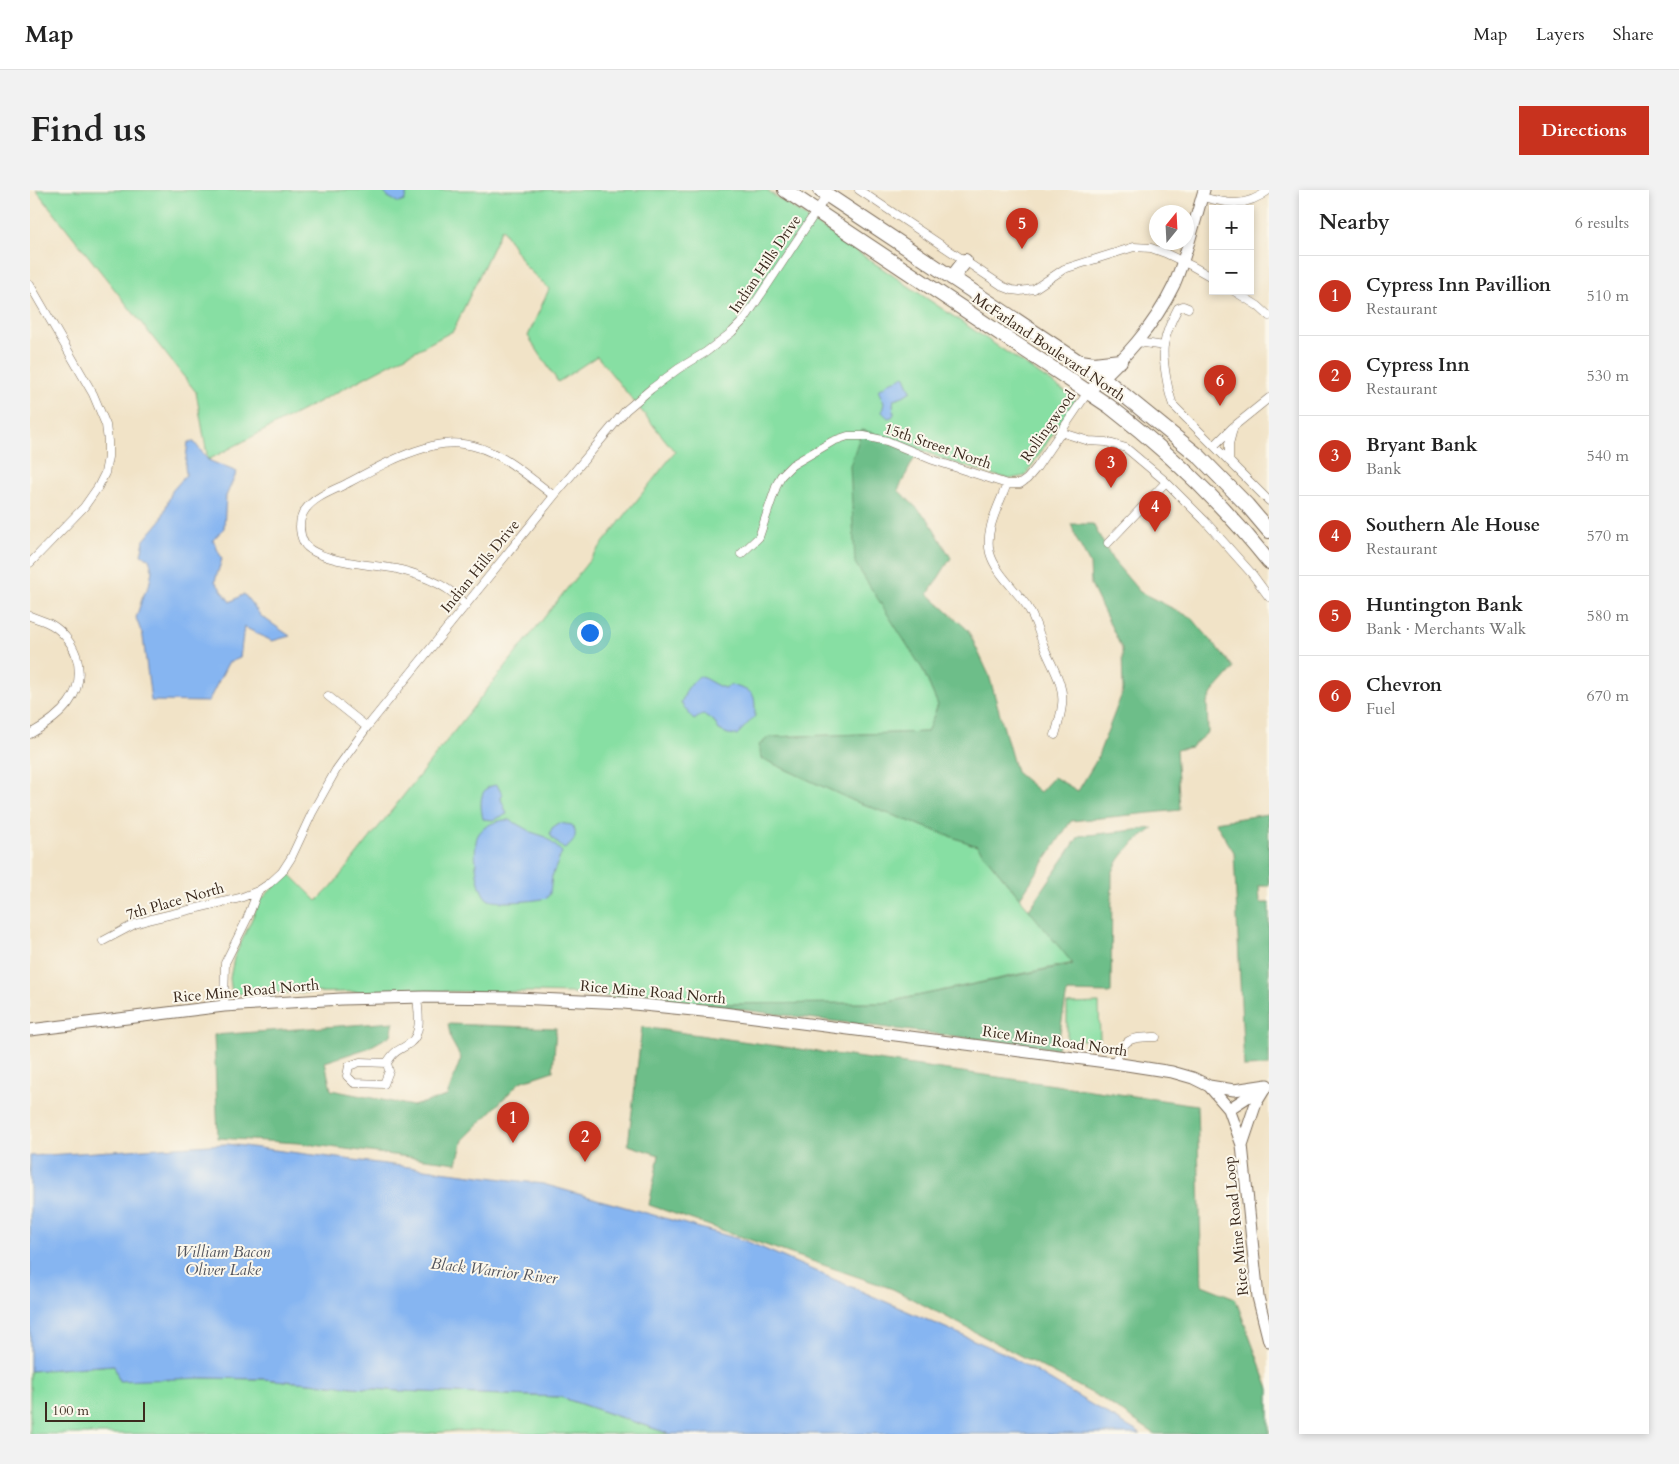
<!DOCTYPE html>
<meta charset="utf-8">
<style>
body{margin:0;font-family:Cardo,serif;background:#f2f2f2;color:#222}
.controls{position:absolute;right:15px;top:15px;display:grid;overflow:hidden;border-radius:0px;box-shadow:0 2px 8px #0003}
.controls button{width:45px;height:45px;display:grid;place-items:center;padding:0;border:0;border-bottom:1px solid #e0e0e0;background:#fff;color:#222;font:25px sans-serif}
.compass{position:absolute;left:1119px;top:15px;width:45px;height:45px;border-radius:50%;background:#fff;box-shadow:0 2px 8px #0003;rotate:18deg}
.scale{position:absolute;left:15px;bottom:12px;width:100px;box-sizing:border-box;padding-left:5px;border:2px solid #3b2a1e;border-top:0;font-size:14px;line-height:18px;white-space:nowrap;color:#3b2a1e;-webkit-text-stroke:4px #fbf7ec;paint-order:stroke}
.you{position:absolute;left:559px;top:442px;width:18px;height:18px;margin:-12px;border:4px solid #fff;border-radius:50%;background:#1a73e8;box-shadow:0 0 0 8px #1a73e833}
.badge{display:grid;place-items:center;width:32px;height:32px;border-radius:50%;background:#c8321e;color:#fff;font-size:16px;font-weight:700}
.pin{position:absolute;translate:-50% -41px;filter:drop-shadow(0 1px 2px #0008)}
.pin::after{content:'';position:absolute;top:26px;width:18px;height:15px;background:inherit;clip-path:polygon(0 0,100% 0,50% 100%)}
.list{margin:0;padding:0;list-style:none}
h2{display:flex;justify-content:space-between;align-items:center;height:65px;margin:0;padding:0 20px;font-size:21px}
h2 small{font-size:16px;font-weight:400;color:#767676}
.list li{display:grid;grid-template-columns:32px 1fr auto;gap:15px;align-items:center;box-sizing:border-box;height:80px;padding:0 20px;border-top:1px solid #e0e0e0}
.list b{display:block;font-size:19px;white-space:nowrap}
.list p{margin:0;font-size:16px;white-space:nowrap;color:#767676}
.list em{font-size:16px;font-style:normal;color:#767676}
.map{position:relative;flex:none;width:1239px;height:1244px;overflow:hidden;border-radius:0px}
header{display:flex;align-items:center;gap:30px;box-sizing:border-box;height:70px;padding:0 25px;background:#fff;border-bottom:1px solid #e0e0e0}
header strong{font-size:24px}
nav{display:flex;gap:28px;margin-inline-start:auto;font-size:18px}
.intro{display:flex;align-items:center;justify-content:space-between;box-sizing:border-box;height:120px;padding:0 30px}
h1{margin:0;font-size:35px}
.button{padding:12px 22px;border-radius:0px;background:#c8321e;color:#fff;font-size:18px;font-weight:700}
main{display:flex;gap:30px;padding:0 30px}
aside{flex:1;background:#fff;border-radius:0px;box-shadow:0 2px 8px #0003}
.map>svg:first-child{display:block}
.green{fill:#87dfa3;stroke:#618460}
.forest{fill:#6dbe89;stroke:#547454}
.water{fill:#86b5f1;stroke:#607088}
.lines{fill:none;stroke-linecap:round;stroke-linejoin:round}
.street-casing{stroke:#7b6b59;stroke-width:9}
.secondary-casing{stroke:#7b6b59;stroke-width:13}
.highway-casing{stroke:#7b6b59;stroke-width:16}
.street{stroke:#fff;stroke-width:8}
.secondary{stroke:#fff;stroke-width:11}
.highway{stroke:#fff;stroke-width:14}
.labels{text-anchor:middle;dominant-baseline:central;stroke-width:4;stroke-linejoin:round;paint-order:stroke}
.street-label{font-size:15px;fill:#3b2a1e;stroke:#fbf7ec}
.water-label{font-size:16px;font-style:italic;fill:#52545d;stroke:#fbf7ec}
</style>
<header>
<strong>Map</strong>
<nav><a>Map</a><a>Layers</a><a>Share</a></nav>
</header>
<div class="intro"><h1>Find us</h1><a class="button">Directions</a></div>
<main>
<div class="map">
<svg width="1239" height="1244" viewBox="0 0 1239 1244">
<rect width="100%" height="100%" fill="#fbf7ec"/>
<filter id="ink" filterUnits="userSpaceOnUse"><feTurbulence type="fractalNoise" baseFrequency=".02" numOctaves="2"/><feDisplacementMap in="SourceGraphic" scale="10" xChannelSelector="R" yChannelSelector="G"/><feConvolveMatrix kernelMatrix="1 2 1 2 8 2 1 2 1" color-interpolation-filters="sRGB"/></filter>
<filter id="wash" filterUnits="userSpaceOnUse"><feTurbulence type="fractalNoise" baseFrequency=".0096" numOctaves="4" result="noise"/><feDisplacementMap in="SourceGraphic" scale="20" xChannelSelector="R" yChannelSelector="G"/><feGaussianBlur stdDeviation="1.12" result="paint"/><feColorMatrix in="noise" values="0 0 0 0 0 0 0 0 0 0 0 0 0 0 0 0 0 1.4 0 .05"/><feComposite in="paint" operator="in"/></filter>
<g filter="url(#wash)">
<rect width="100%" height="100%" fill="#f1e3c7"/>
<!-- green -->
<path class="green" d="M6,0h730l310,209 -51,77 -15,3 -13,-3 -52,-16 -45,-19 -38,-11 61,240 15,35 -10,27 -159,5 -8,21 93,43 123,45 96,117 -190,40 -187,1 -126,-11 -35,-1 -137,-1 -166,3 -2,-16 4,-20 26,-57 28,-29 29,29 15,-15 343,-434 -78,-96 -39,26 -30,-46 21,-47 -24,-23 -23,-38 -49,103 -245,129 -12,-68z
M1069,813l1,37h-33v-36z
M84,1175l89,13 60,1 136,12 161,6 110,37h-132l-26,-3h-56l-34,3h-392v-63z"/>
<!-- forest -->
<path class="forest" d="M832,240l38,11 19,8 -21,41 30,29 23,39 -23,36 40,36 21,45 27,97 24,20 14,-15 24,14 18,-30 27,-70 -1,-42 -31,-64 -1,-21 -13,-24 -6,-16h22l19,35 28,33 52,26 42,50 -22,25 -5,10 1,29 -17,15 -15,3 4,60 -109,11 -51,77 -43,-52 -123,-45 -93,-43 -2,-13 10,-8 158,-5 11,-27 -15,-35 -68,-107 -5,-97z
M1238,624l1,72h-10l1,17h9v163l-25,1 -10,-215 -19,-30z
M1124,638c-18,13 -34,24 -42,46l-1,119 -44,-1 -10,57 -361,-45 187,-1 190,-39 -44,-54 50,-74z
M364,832l-3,13 -23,13 -43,14 6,28 82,16 34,-10 14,-38 -10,-18 -3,-16 108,4 -3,43 -33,11 -57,58 -6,23 -159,-20 -80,-5 -4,-103z
M612,837l555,78 5,180 33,13 34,91v45h-114l-54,-36 -208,-109 -244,-84 10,-50 -31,-10z"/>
<!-- water -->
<path class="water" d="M352,0h26l-4,11 -5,2 -11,-6z
M873,186l2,1 6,14 -8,5 -9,3 -1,6 1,9 -2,3 -4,1 -6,-6 2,-9 -6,-13 1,-1c5,-1 5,-3 9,-6 5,-4 10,-2 15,-7z
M158,252h6l14,18 29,12 -11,24 -2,32 -11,12 9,19 -7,22 15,21 14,-8 17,22 29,20 -18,5 -28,-14 -4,31 -12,5 -20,39 -57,-1 -8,-64 -7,-19 7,-22 6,-10 3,-16 -3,-12 -8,-3 3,-15 17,-20 11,-29 14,-16 -1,-9z
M669,486c9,3 15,9 25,12l8,-3c23,8 23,6 23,31l-18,19 -9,-1 -9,-4 -5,-9 -11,-7 -9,6 -13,-17 6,-14z
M467,595l5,9 -1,5 6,15 -14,6 -10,-1c-3,-14 -5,-33 14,-34z
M474,630h6l21,12 15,5 16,15 -10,24 -2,17 -3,5c-12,3 -47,6 -58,2 -13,-6 -17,-54 -11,-65 6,-10 16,-13 26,-15z
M529,633l13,2c7,9 2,19 -8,24l-11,-10 -3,-5 2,-6z
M197,954l316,40 203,57 262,114 133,79h-471l-110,-37 -161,-6 -136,-12 -60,-1 -84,3 -5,-16 -84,6v-215z"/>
</g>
<g filter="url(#ink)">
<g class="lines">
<!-- street casing -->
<g class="street-casing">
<path id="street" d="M829,0l145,97 8,3 8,1 14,-2 30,-20 70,-22 17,1 14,5 27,13 21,12
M1172,7c27,7 43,11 67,-7
M0,95l63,109 13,31 2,16v16l-3,16 -7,14 -14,20 -54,56
M1204,101l24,15 11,10
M1158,118l-5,-2 -5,2c-6,11 -12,25 -14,37 -2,15 4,46 9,60l96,96
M1108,152l26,4
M1030,242l29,9 17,1 20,6 38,32 40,40 48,54 17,23
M1184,256l19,-19 36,-29
M1199,271v-17l4,-15
M977,294c-8,21 -23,47 -17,69 5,19 26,37 37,53 8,12 11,25 16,38 7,20 22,39 19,61 -1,10 -4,20 -7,30
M1078,353l58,-61
M711,364l18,-17 18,-53 4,-8 11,-11 41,-24 15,-5h16l23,5 46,19 74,24h13l7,-5 10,-12 51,-75
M436,416c-16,-21 -44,-31 -69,-37 -21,-4 -82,-7 -93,-26 -5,-10 -6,-23 1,-33 9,-13 27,-19 41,-26 26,-14 51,-28 79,-36 11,-4 27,-6 38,-4 35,4 63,31 91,52
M0,426c7,3 15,5 22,9 10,6 20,18 24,30 12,39 -16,62 -46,79
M298,506l39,31
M73,751l32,-17 16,-5 89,-21 18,-7 12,-8 12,-11 9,-14 21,-45 24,-43 31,-43 187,-231 72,-86 25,-21 27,-20 28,-17 26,-20 12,-12 85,-128
M194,816l1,-43 22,-44 11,-28
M357,873l2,8 -5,13 -30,-1 -7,-7 2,-10 11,-4 27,1c9,-15 11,-11 23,-20 13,-10 8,-33 7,-46
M1084,873c13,-26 13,-25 42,-26"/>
</g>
<!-- secondary casing -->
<g class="secondary-casing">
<path id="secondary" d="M1058,202c34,-31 66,-65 86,-107 12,-28 21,-65 30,-95
M0,840l194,-24 118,-7 82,-2 93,1 107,5 99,10 391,50 58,9 21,6 16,8 25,4 33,-5
M1179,896l20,23 13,36 16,152 11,44
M1199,919l34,-22
M1212,955l14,-42 11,-18"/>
</g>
<!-- highway casing -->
<g class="highway-casing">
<path id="highway" d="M755,0l324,216c60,46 113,97 160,156
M790,0l283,188 97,79 47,48 22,26
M922,88l13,-17
M1051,172l13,2 26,-3"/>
</g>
<!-- street -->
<use href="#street" class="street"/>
<!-- secondary -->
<use href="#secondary" class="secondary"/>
<!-- highway -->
<use href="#highway" class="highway"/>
</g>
</g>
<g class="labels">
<!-- street labels -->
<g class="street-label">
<text transform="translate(735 74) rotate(-56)">Indian Hills Drive</text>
<text transform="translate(1019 157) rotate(34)">McFarland Boulevard North</text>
<text transform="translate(1018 236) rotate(-55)">Rollingwood</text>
<text transform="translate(908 256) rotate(19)">15th Street North</text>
<text transform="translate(450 376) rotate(-51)">Indian Hills Drive</text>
<text transform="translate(145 711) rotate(-16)">7th Place North</text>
<text transform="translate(216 801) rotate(-5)">Rice Mine Road North</text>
<text transform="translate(623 802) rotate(5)">Rice Mine Road North</text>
<text transform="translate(1025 851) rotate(8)">Rice Mine Road North</text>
<text transform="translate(1206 1036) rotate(-96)">Rice Mine Road Loop</text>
</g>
<!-- water labels -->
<g class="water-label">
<text x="193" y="1062">William Bacon<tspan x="193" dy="18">Oliver Lake</tspan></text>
<text transform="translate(464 1081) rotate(7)">Black Warrior River</text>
</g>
</g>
</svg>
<div class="controls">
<button>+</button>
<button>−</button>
</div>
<svg class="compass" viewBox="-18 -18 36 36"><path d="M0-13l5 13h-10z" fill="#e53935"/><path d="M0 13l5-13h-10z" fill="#767676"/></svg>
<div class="scale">100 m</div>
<div class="you"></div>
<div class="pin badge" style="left:483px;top:953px">1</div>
<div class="pin badge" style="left:555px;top:972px">2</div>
<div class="pin badge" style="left:1081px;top:298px">3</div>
<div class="pin badge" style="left:1125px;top:342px">4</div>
<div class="pin badge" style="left:992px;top:59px">5</div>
<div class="pin badge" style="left:1190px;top:216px">6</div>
</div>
<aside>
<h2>Nearby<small>6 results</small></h2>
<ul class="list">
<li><span class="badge">1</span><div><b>Cypress Inn Pavillion</b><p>Restaurant</p></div><em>510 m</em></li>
<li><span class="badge">2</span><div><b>Cypress Inn</b><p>Restaurant</p></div><em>530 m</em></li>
<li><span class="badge">3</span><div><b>Bryant Bank</b><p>Bank</p></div><em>540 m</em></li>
<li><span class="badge">4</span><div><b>Southern Ale House</b><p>Restaurant</p></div><em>570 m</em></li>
<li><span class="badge">5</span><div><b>Huntington Bank</b><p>Bank · Merchants Walk</p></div><em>580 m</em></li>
<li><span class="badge">6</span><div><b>Chevron</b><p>Fuel</p></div><em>670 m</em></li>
</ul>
</aside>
</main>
